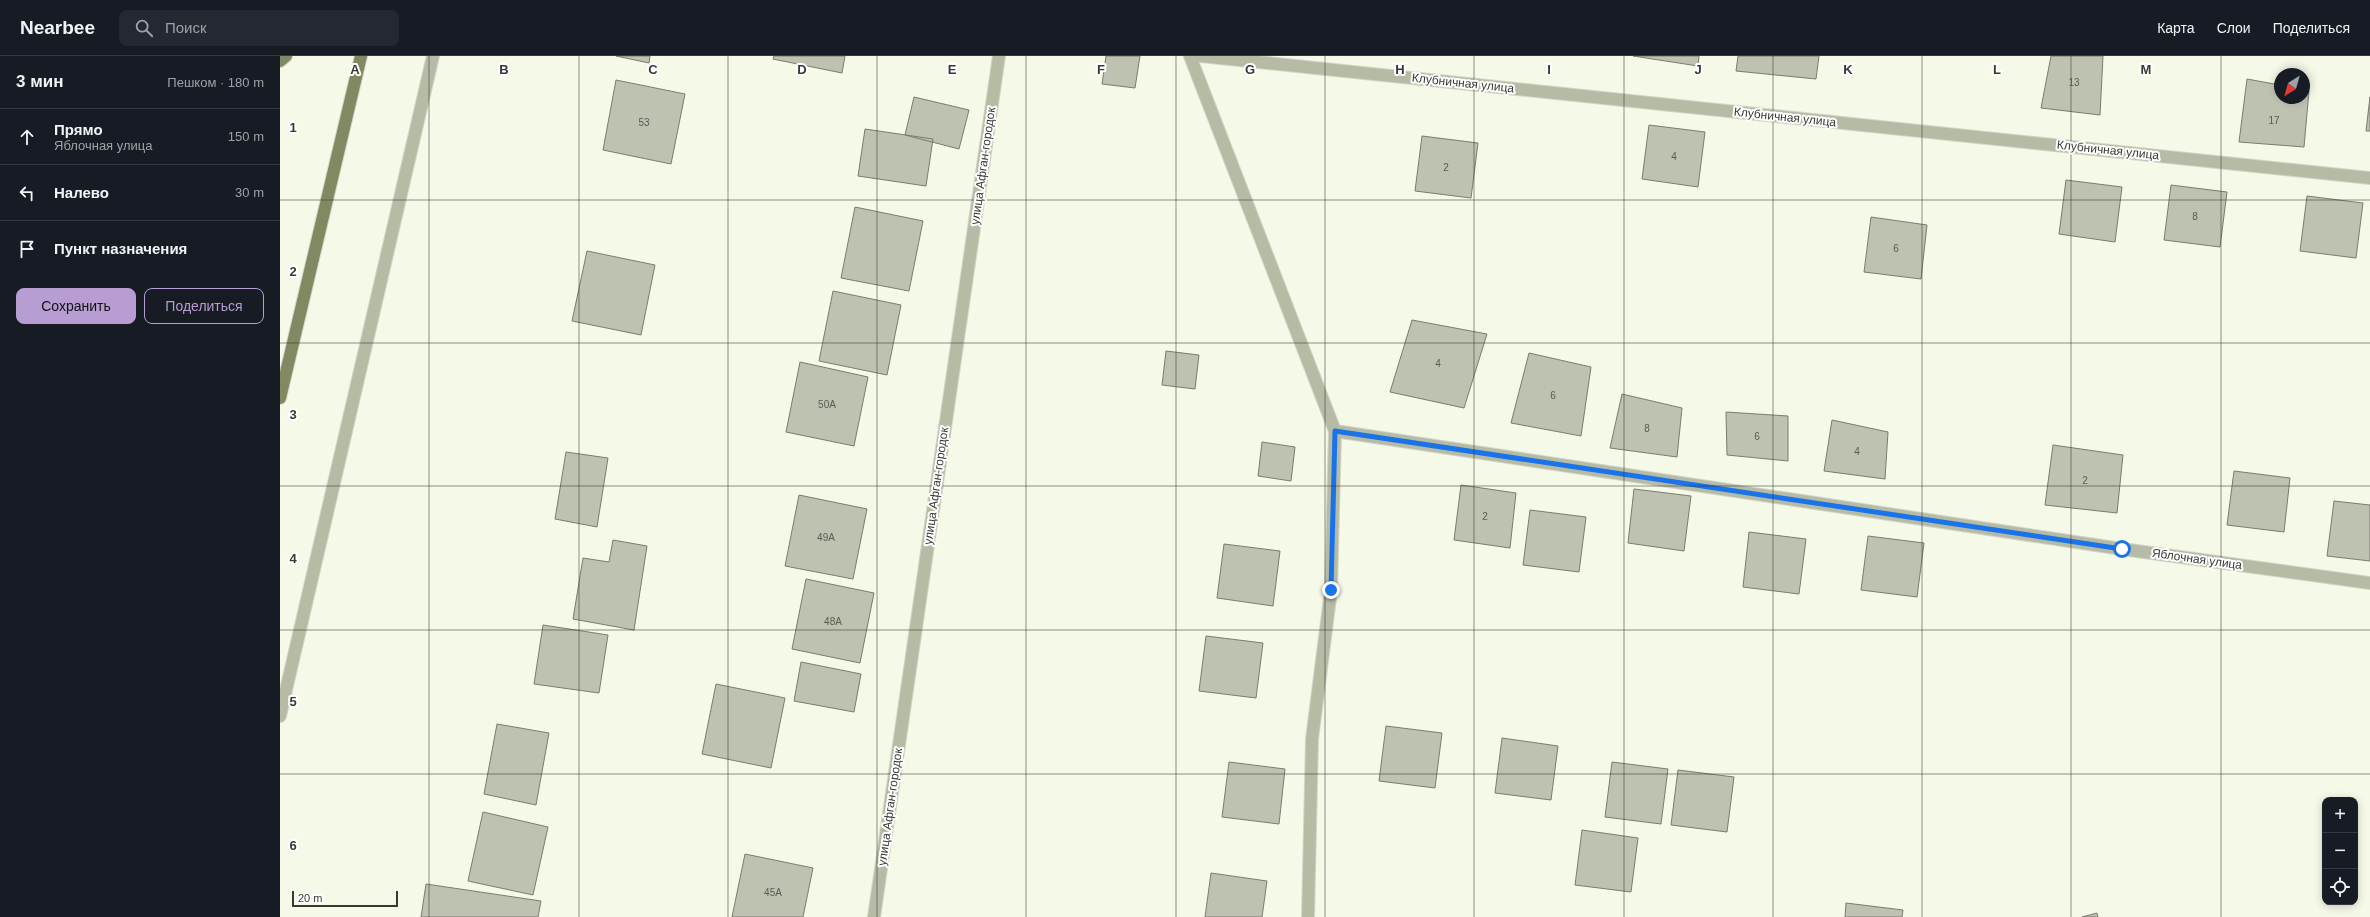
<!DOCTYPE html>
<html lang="ru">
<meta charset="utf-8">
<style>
body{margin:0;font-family:Arial,sans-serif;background:#242831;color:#f1f3f6}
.controls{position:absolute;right:12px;bottom:12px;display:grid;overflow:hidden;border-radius:8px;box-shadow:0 2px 10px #0003}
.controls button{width:36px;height:36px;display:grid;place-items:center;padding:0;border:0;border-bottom:1px solid #363941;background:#171b24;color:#f1f3f6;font:20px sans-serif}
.compass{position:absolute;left:1994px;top:12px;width:36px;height:36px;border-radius:50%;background:#171b24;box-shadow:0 2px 10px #0003;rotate:217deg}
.scale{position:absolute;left:12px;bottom:10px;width:106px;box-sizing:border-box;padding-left:4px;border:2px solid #383932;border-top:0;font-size:11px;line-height:14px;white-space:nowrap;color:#383932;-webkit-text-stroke:3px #fff;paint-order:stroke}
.stop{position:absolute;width:12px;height:12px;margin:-9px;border:3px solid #1a73e8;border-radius:50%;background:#fff}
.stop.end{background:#1a73e8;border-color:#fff;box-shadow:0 1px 4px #0008}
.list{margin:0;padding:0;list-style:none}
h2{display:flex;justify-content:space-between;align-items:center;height:52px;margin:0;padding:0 16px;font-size:17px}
h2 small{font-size:13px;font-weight:400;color:#9ea1a6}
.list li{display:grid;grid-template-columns:26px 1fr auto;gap:12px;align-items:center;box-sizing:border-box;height:56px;padding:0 16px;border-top:1px solid #363941}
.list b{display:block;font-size:15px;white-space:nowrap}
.list p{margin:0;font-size:13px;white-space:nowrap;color:#9ea1a6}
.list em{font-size:13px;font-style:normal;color:#9ea1a6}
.actions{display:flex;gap:8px;padding:12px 16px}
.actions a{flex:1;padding:9px 0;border:1px solid #b89dd3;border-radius:8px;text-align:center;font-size:14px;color:#b89dd3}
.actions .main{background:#b89dd3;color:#111}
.icon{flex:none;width:22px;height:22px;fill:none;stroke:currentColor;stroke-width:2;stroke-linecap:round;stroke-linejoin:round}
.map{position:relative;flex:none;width:2090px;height:861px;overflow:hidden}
header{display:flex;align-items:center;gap:24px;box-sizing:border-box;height:56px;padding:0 20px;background:#171b24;border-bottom:1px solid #363941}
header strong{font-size:19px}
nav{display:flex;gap:22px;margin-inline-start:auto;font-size:14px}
.search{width:280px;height:36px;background:#242831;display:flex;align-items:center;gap:10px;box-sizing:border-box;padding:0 14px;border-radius:8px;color:#9ea1a6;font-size:15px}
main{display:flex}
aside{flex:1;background:#171b24}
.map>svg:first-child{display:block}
.building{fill:#bec2b1;stroke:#7a7d6e}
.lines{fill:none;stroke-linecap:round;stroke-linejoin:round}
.street-casing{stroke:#d3d6c7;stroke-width:14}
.primary-casing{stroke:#d3d6c7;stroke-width:14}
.street{stroke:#b6bba5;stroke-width:12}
.primary{stroke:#808961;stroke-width:12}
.route{stroke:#1a73e8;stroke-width:5}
.grid{fill:none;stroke:#383932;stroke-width:1;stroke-opacity:0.55}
.labels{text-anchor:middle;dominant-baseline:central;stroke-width:4;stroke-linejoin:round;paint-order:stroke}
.number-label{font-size:10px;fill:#5a5b52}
.street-label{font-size:12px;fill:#383932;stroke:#fff}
.grid-label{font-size:13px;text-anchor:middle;font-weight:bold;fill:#383932;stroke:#fff;stroke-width:4;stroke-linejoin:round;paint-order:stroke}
</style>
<header>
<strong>Nearbee</strong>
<div class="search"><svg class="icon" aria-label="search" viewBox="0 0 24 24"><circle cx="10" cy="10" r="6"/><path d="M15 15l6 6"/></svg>Поиск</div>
<nav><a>Карта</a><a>Слои</a><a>Поделиться</a></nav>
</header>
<main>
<aside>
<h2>3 мин<small>Пешком · 180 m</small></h2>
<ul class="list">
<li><svg class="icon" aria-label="ahead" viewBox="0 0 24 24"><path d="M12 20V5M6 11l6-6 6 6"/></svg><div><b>Прямо</b><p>Яблочная улица</p></div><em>150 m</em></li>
<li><svg class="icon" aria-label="left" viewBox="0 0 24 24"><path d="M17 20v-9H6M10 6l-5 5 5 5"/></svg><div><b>Налево</b></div><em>30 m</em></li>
<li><svg class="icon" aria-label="arrive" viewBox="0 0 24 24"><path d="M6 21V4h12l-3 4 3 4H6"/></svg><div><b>Пункт назначения</b></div></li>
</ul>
<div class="actions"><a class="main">Сохранить</a><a>Поделиться</a></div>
</aside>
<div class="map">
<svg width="2090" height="861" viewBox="0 0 2090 861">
<rect width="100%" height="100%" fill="#f5f9e8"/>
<!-- building -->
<path class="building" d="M336,0h34l-1,7z
M494,0h71l-3,17 -69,-14z
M826,0h34l-5,32 -33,-4z
M1353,0h66l-1,10z
M1458,0h81l-3,23 -80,-8z
M1771,0h52l-3,59 -59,-7z
M1967,23l33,6v13h24v-8l5,1 -5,56 -65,-5z
M336,24l69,14 -14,70 -68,-14z
M634,41l55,13 -10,39 -54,-14z
M2090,41v34h-4z
M1369,69l56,7 -7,55 -56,-8z
M585,73l68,10 -7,47 -68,-10z
M1142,80l56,7 -7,55 -56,-7z
M1786,124l56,7 -7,55 -56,-8z
M1891,129l56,7 -7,55 -56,-7z
M2027,140l56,7 -7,55 -56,-7z
M575,151l68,14 -14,70 -68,-13z
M1591,161l56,8 -6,54 -57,-7z
M307,195l68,14 -14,70 -69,-14z
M553,235l68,14 -14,70 -68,-14z
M1132,264l75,14 -23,74 -74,-16z
M886,295l33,4 -4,34 -33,-4z
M1249,297l62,14 -10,69 -70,-13z
M520,306l68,15 -14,69 -68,-14z
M1342,338l60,14 -5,49 -67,-9z
M1446,356l62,4v45l-61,-6z
M1552,364l56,12 -3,47 -61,-8z
M982,386l33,5 -4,34 -33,-5z
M1773,389l70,10 -6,58 -72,-8z
M286,396l42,6 -11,69 -42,-8z
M1954,415l56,7 -6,54 -57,-7z
M1181,429l55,8 -6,55 -56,-8z
M1354,433l57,7 -7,55 -56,-8z
M519,439l68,14 -14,70 -68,-13z
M2054,445l36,4v56l-43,-5z
M1250,454l56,7 -7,55 -56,-7z
M1469,476l57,7 -7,55 -56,-7z
M1588,480l56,7 -7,54 -56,-7z
M333,484l34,6 -13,84 -61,-11 10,-61 26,4z
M944,488l56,7 -7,55 -56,-8z
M526,523l68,14 -14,70 -68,-14z
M263,569l65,10 -9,58 -65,-9z
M926,580l57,7 -7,55 -57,-7z
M521,606l60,12 -7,38 -60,-11z
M436,628l69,14 -14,70 -69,-14z
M217,668l52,9 -13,72 -52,-11z
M1106,670l56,7 -7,55 -56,-7z
M1222,682l56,8 -7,54 -56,-7z
M949,706l56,7 -6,55 -57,-7z
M1332,706l56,7 -7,55 -56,-7z
M1398,714l56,7 -7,55 -56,-7z
M203,756l65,15 -15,68 -65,-14z
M1302,774l56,8 -7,54 -56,-7z
M465,798l68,14 -10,49h-71z
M931,817l56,8 -5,36h-57z
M146,828l115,17 -3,16h-117z
M1566,847l57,7 -1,7h-57z
M1817,857l1,4h-16z"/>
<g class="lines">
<!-- street casing -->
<g class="street-casing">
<path id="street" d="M910,0l145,375 -4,159 -19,149 -4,178
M921,0l1169,122
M1055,375l787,118 248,34
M0,660l153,-660
M594,861l125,-861"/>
</g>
<!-- primary casing -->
<g class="primary-casing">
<path id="primary" d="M0,5l6,-5
M0,342l81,-342"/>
</g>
<!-- street -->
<use href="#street" class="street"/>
<!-- primary -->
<use href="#primary" class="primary"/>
</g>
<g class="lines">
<!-- route -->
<path class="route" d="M1051,534l4,-159 787,118"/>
</g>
<!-- grid -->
<path class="grid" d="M149,0v861M299,0v861M448,0v861M597,0v861M746,0v861M896,0v861M1045,0v861M1194,0v861M1344,0v861M1493,0v861M1642,0v861M1791,0v861M1941,0v861M0,144h2090M0,287h2090M0,430h2090M0,574h2090M0,718h2090"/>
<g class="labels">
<!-- number labels -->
<g class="number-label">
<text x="1794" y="26">13</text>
<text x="1994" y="64">17</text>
<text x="364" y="66">53</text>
<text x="1394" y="100">4</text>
<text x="1166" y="111">2</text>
<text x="1915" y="160">8</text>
<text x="1616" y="192">6</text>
<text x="1158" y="307">4</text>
<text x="1273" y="339">6</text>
<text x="547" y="348">50А</text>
<text x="1367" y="372">8</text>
<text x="1477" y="380">6</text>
<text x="1577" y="395">4</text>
<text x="1805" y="424">2</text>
<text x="1205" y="460">2</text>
<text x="546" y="481">49А</text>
<text x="553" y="565">48А</text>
<text x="493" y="836">45А</text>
</g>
<!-- street labels -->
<g class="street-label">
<text transform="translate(1183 27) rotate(6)">Клубничная улица</text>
<text transform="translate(1505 61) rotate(6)">Клубничная улица</text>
<text transform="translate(1828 94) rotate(6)">Клубничная улица</text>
<text transform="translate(703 110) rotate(-82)">улица Афган-городок</text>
<text transform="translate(656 430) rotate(-82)">улица Афган-городок</text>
<text transform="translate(1917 503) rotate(8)">Яблочная улица</text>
<text transform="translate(610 751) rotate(-82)">улица Афган-городок</text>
</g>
</g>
<g class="grid-label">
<text x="75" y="18">A</text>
<text x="224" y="18">B</text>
<text x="373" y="18">C</text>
<text x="522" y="18">D</text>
<text x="672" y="18">E</text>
<text x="821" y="18">F</text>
<text x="970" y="18">G</text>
<text x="1120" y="18">H</text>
<text x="1269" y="18">I</text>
<text x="1418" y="18">J</text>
<text x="1568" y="18">K</text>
<text x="1717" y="18">L</text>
<text x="1866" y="18">M</text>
<text x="13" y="76">1</text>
<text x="13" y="220">2</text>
<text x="13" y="363">3</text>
<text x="13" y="507">4</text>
<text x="13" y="650">5</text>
<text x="13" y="794">6</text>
</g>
</svg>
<div class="controls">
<button>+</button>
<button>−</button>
<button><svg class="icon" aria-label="locate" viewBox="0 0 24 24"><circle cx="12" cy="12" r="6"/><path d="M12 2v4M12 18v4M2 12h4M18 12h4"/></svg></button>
</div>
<svg class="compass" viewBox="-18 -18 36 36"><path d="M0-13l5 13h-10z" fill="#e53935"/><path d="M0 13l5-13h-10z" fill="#9ea1a6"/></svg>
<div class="scale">20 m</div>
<div class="stop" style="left:1842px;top:493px"></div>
<div class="stop end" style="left:1051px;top:534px"></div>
</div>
</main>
